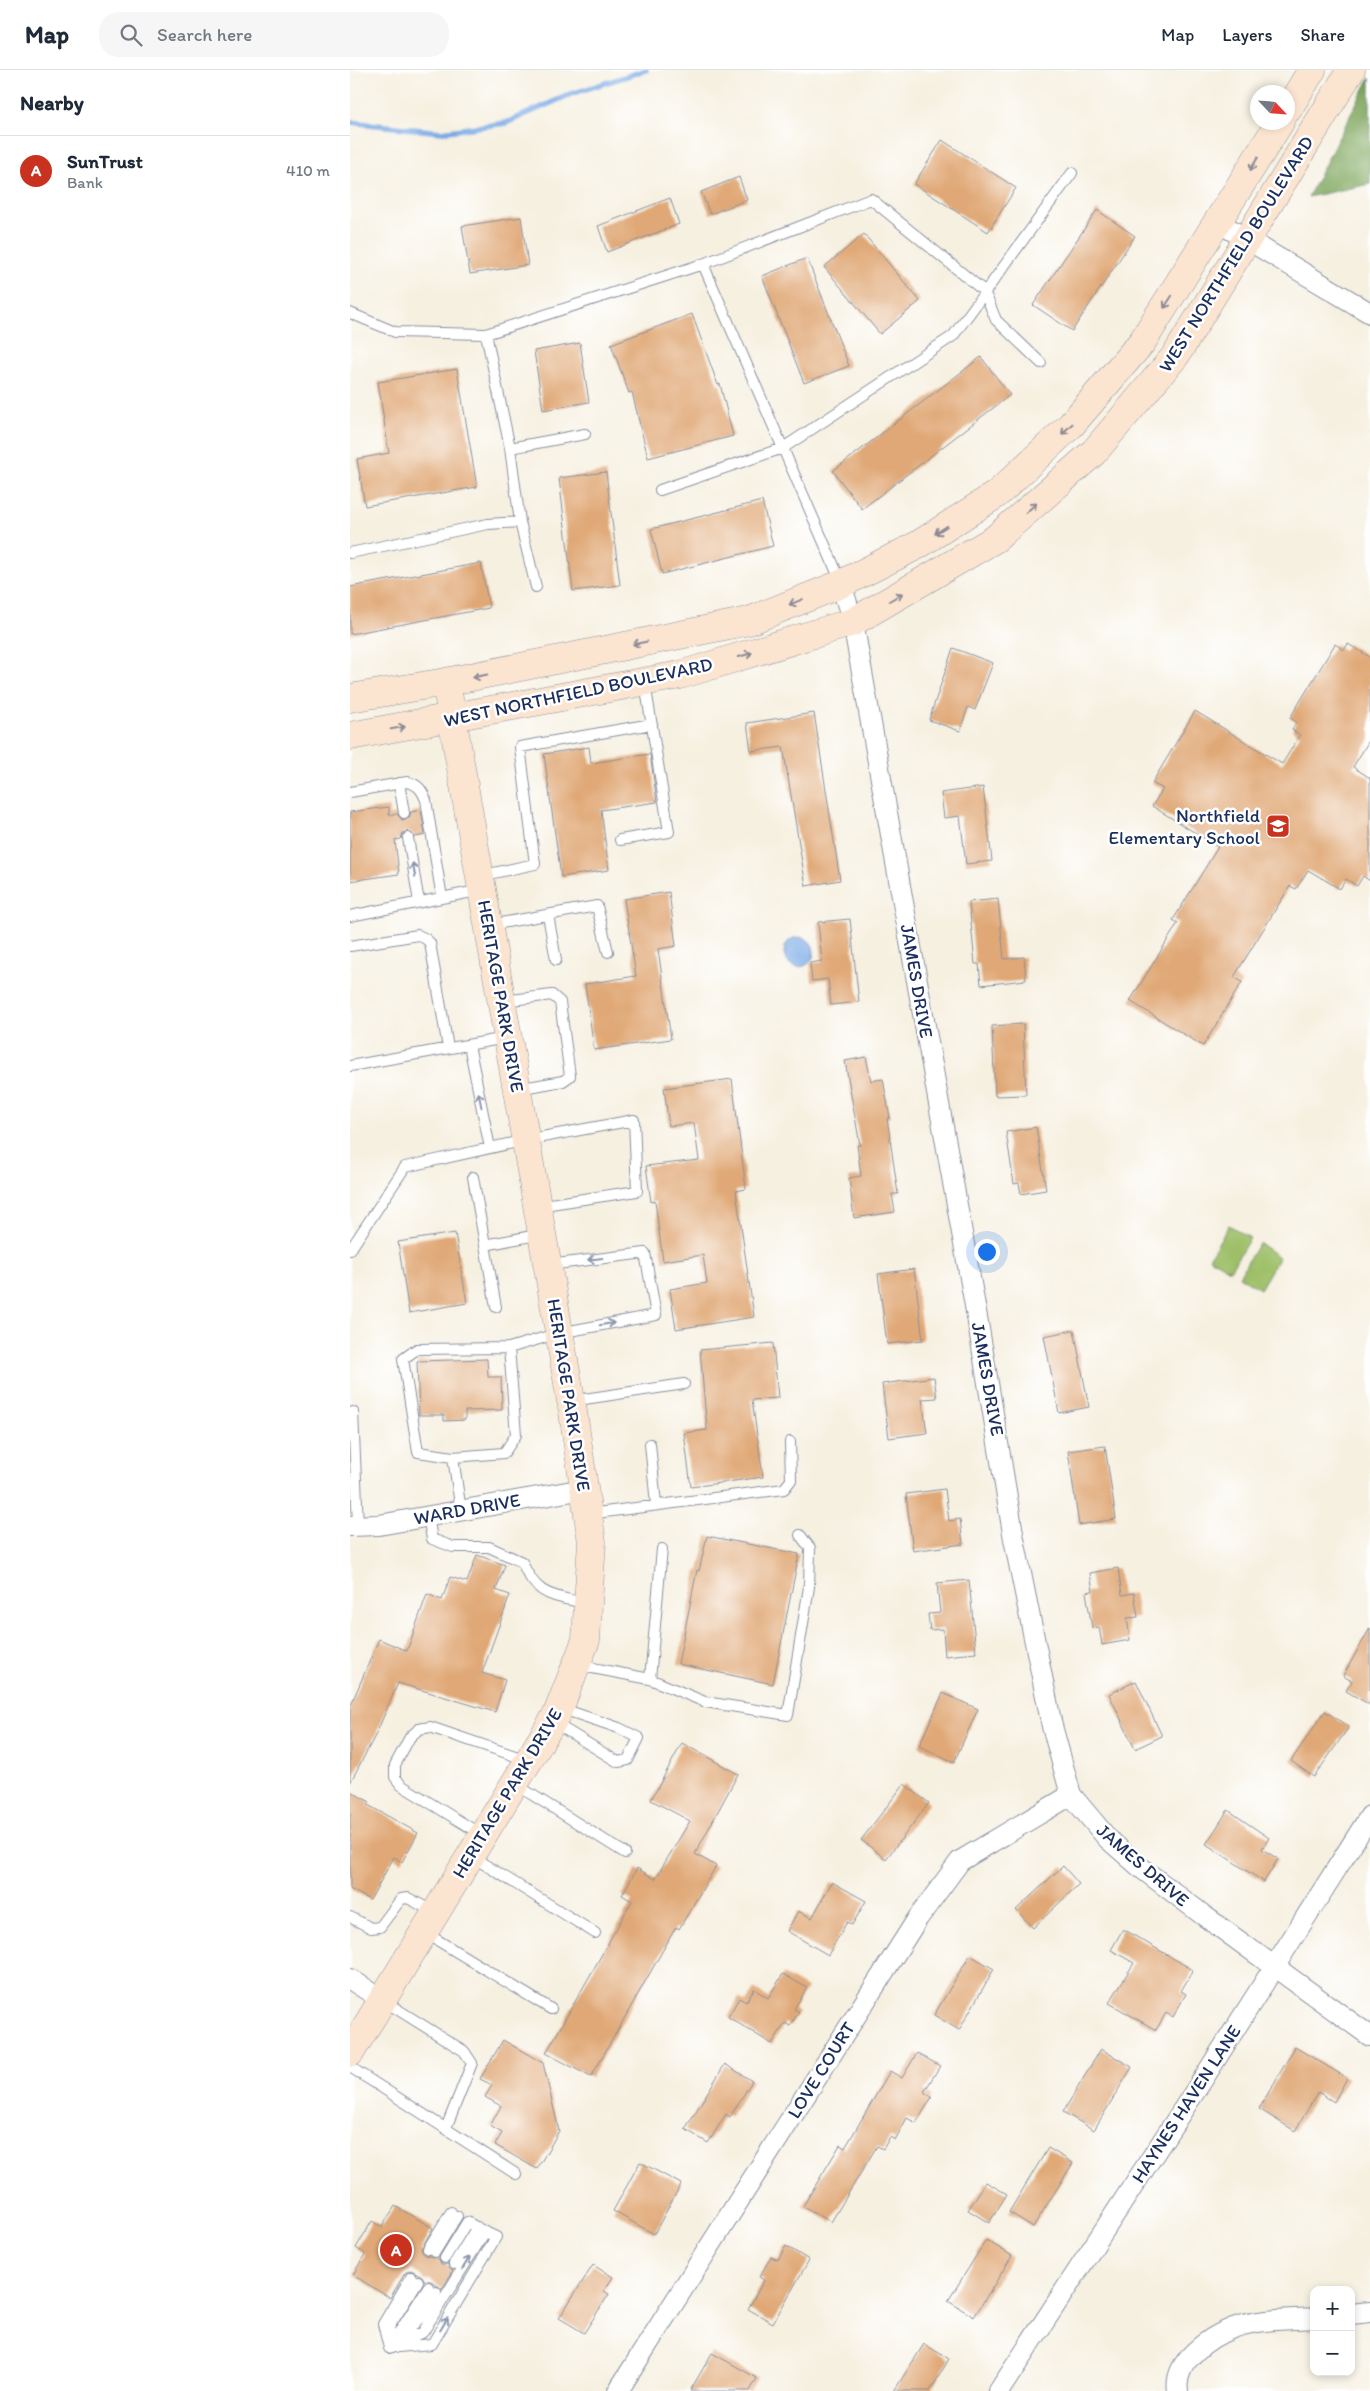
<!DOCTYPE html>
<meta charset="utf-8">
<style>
body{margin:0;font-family:Itim,sans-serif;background:#f6f6f7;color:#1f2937}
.controls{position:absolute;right:15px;bottom:15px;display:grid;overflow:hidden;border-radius:10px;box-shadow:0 2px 8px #0003}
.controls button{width:45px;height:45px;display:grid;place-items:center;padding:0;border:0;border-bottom:1px solid #e0e1e3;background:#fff;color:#1f2937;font:25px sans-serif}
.compass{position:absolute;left:900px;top:15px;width:45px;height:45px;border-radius:50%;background:#fff;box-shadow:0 2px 8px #0003;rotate:116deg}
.you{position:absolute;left:636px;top:1181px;width:18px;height:18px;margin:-12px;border:4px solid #fff;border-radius:50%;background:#1a73e8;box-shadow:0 0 0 8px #1a73e833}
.badge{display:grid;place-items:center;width:32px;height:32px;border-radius:50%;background:#c8321e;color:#fff;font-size:16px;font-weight:700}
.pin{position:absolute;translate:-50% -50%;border:2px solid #fff;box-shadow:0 1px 5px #0006}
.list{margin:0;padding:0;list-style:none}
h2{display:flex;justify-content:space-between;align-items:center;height:65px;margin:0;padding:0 20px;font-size:21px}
h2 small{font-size:16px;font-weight:400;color:#747a83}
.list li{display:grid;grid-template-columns:32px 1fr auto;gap:15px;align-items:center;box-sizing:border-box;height:70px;padding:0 20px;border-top:1px solid #e0e1e3}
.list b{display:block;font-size:19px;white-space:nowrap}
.list p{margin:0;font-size:16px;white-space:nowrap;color:#747a83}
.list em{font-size:16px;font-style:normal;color:#747a83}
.icon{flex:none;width:28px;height:28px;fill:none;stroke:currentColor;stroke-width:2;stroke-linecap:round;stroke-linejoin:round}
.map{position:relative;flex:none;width:1020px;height:2321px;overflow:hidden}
header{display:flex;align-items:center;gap:30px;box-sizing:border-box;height:70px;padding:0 25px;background:#fff;border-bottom:1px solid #e0e1e3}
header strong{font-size:24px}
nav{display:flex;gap:28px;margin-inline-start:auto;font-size:18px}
.search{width:350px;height:45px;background:#f6f6f7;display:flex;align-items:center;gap:12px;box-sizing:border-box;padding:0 18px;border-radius:20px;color:#747a83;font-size:19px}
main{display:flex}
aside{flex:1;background:#fff}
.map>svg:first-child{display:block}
.green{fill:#9ebf68;stroke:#5c7763}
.forest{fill:#7ea65c;stroke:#4c6a5d}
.water{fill:#7aaae5;stroke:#4a6ca2}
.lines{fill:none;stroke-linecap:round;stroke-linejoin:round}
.stream{stroke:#7aaae5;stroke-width:5.5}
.building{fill:#e0a876}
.lane-casing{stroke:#88909f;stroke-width:12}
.street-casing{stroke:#88909f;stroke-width:22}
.secondary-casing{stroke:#88909f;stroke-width:29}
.lane{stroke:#fff;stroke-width:10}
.street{stroke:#fff;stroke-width:20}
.secondary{stroke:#fce5d0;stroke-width:28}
.oneway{stroke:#8c8a97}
.oneway2{stroke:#8d97ae}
.labels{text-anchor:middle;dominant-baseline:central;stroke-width:5;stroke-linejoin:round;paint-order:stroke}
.street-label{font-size:19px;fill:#1b2f5e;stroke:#fff}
.poi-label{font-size:19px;fill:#1b2f5e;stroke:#fff;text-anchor:end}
</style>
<header>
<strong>Map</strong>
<div class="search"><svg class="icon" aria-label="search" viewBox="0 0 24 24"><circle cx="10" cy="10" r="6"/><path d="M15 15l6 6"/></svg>Search here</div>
<nav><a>Map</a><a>Layers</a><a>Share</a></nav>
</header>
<main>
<aside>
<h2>Nearby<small></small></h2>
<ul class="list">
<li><span class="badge">A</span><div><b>SunTrust</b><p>Bank</p></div><em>410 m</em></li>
</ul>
</aside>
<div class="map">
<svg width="1020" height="2321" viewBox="0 0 1020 2321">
<rect width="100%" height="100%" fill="#fff"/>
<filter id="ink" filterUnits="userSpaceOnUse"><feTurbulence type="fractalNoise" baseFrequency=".02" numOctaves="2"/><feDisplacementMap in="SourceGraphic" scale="10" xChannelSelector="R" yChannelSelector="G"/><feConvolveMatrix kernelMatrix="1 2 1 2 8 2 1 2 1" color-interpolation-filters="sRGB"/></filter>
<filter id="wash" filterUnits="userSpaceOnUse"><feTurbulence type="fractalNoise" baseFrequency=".0096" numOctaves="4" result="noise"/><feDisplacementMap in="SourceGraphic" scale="20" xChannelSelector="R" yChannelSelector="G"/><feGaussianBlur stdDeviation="1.12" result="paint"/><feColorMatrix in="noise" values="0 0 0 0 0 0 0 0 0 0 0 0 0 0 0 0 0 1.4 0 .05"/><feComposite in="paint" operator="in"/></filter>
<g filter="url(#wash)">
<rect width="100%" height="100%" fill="#f6f0e0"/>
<!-- green -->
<path class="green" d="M879,1155l21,13 -20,32 -21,-12z
M909,1173l20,14 -19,32 -21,-13z"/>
<!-- forest -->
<path class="forest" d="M1020,8v106l-62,13 61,-118z"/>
<!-- water -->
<path class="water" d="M434 882a15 15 0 1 1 30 0a15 15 0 1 1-30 0Z"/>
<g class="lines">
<!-- stream -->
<path class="stream" d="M0,52l91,10 65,-9 65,-29 75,-24"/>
</g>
<g id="blocks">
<!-- building -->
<path class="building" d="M592,70l74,48 -28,44 -74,-48z
M389,107l8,23 -37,14 -9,-22z
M320,128l9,26 -72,28 -9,-26z
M747,140l38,26 -63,95 -39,-26z
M171,147l7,48 -58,9 -8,-48z
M514,164l56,67 -40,33 -56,-67z
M457,188l42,108 -45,17 -42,-107z
M342,244l26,71 2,-1 13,52 -85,22 -16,-66 -3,1 -18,-49z
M230,273l9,59 -46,8 -9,-59z
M631,287l29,38 -148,114 -29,-38z
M107,299l20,118 -112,19 -8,-47 32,-6 -11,-71z
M256,402l14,113 -47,6 -14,-113z
M412,431l11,45 -111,28 -11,-45z
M131,493l8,45 -139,26v-47z
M985,574l9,6 4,-6 22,13v82l-17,28 17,11v103l-7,-5 -6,10 -11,-7 -6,10 -32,-19 -12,19 -6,-3 -56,91 8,5 -39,64 -73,-45 48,-78 -5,-3 45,-73 -66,-41 11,-17 -11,-6 43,-72 87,53 18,-29 -8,-5 4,-8 -6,-4z
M603,578l40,15 -18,47 -7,-3 -8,24 -31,-11z
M464,643l26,167 -34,6 -23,-139 -32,4 -4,-28z
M239,677l2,16 59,-9 7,48 -56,8 8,60 -48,7 -17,-123z
M633,717l9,74 -26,3 -6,-48 -16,2 -3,-25z
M39,737v8l8,-1 5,6 7,-2 2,-6 10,-2 4,25 -10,2 -8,-6 -4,2 -2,6 -6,1 4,34 -49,7v-69z
M319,822l7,54 -18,3 13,90 -77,11 -9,-66 51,-8 -12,-77z
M648,829l6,60 20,-2 2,23 -45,5 -2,-21h-4l-6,-62z
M500,849l9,83 -28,3 -3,-26 -16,2 -2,-18 12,-2 -4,-39z
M673,954l3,71 -31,1 -3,-70z
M516,987l5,24 12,-2 7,39h-3l11,76h-6l3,18 -41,6 -5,-40 12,-2 -4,-31h3l-15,-84z
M382,1009l14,110 -10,2 18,126 -78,12 -6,-40 37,-6 -4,-28 -40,6 -8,-60 -4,1 -5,-36 53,-6 -5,-37 -25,3 -5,-38z
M686,1057l10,63 -25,4 -2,-11 -5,1 -8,-52z
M105,1163l12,70 -58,10 -11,-71z
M564,1199l9,71 -36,4 -9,-70z
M724,1260l15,77 -30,6 -15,-77z
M423,1273l5,55 -26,2 11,77 -72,10 -7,-54 23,-3 -7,-80z
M137,1289l1,18h13l1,33 -37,1v9l-21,1v-6h-25l-2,-54z
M584,1307l3,21 -15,1 5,34 -38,5 -7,-54z
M755,1376l11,73 -37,6 -11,-74z
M595,1419l4,32 11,-2 3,25 -50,7 -7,-57z
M357,1466l92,18 -26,130 -95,-20 19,-94 2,1z
M127,1485l28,10 -9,25 14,5 -28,78 23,7 -10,32 -97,-29 -22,51 -26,49v-76l29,-68 28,12 20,-57 15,6 8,-23 17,5z
M768,1498l4,27 12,-2 4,24 -11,1 3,22 -28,5 -3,-18 -7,1 -6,-36 7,-1 -3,-18z
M619,1510l7,73 -31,3 -2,-27 -13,1 -2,-16 12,-1 -3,-30z
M1020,1558v77l-24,-14 6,-10 -9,-5z
M786,1611l26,55 -27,13 -26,-55z
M593,1623l35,16 -24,53 -35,-16z
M975,1641l24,16 -35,50 -23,-16z
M332,1673l56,31 -43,80 21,12 -37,63 -3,-2 -85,150 -45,-24 86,-152 -10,-6 15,-27 18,11 35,-58 -39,-21z
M554,1714l25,19 -43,56 -25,-19z
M0,1721l20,11 -2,3 50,28 -16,29 -8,-5 -24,43 -20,-11z
M878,1740l41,28 -7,11 16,10 -14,23 -58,-38z
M713,1796l16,18 -46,44 -17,-18z
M482,1812l34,19 -14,24 -5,-3 -19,33 -41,-24 11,-20 14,7z
M773,1859l70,41 -12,21 5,3 -13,23 -7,-4 -10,17 -47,-27 25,-40 -23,-13z
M620,1885l24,14 -35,61 -25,-15z
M433,1904l24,14 -13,21 5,3 -9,14 -5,-3 -13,21 -44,-27 11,-19 7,4 8,-13 14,9z
M153,1970l40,23 16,68 -22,38 -42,-24 7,-12 -12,-7 11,-20 -16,-9 7,-12 -12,-6z
M945,1977l52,31 -13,24 -16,-10 -23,39 -36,-22z
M751,1979l31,18 -38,63 -31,-18z
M567,1983l23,13 -16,26 8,5 -16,26 -9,-5 -12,22 -5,-3 -7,12 -6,-3 -46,76 -28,-16 37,-61 5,3 45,-77 12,7z
M375,1994l27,17 -22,36 -4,-3 -18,29 -23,-14z
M698,2078l25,15 -40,64 -24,-15z
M290,2092l41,22 -27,50 -41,-23z
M636,2112l21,12 -18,29 -21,-13z
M45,2136l38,22 -12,21 3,6 14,3 3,6h6l6,7 -11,18 -11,-8h-6l-3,-5 -11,-6 -6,3 -15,25 -37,-23 12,-21 -9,-6 16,-27 10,6z
M636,2170l26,16 -38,61 -26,-16z
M436,2176l23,14 -36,63 -25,-14 16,-29 -5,-3 12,-20 7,3z
M243,2195l20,12 -9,14 5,3 -25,39 -25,-15z
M574,2274l25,15 -19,32h-36z
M362,2283l45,25 -7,13h-60z"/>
</g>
</g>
<g filter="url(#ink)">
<use href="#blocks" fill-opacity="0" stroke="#88909f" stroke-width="1"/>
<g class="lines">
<!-- lane casing -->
<g class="lane-casing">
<path id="lane" d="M353,194l168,-65 113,92 12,29 45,43
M0,243l45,19 91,2 24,114 10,74 -32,2 -138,29
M136,264l217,-70 138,318
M160,378l75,-14
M310,420l123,-42 170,-112 119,-163
M170,452l16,65
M49,713l5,30
M0,722l57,-10c11,2 15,8 19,18l16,98
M58,768l11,64
M270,770l49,-8 -24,-149
M130,806l55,-12 -15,-117 132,-23
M198,845l8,45
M0,846l132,-26
M140,855l107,-19 11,46
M0,876l68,-11 8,4 4,4 18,105
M153,931l49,-6 8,7 10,74 -7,5 -46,8
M119,975l21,103
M0,996l156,-28
M123,1107l23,130
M135,1175l57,-11
M0,1180l55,-83 121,-27 108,-20 3,71 -100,15
M221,1331l113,-17
M3,1342l5,114
M300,1374l6,60
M103,1387l-35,-5 -15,-93 14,-10 92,-1
M111,1441l-8,-54 51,-4 12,-18 -7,-87 50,-15 97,-18 -11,-62 -96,12
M239,1444l195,-25 7,-9 -1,-38
M78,1446l4,23 21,8h36l33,15c15,36 31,33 65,42
M227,1595l73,14 55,23 83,13 21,-128 1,-39 -10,-13
M300,1609l12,-130
M203,1652l65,40 10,-2 11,-22 -20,-10 -59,-20
M165,1714l110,69
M132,1765l-81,-50 -6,-8v-12l15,-28 9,-8 11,-2 97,33
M121,1786l124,77
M0,1847l21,11 9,-1 21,-28 7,-1 26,14
M74,1862l127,77
M34,1931l80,50 8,12 -26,65
M0,1997l166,107
M78,2179l23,-37
M85,2182l22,-36
M104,2194l23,-37
M48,2264l30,-47
M39,2267v-10l29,-46
M46,2272l24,-24 16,-26
M48,2277l34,-3 64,-107 -11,-5
M39,2278l34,-16 62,-100 -18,-10 -22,36
M39,2278l-6,-24 28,-47"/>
</g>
<!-- street casing -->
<g class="street-casing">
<path id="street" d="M868,152l152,91
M491,514l12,38 124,695 37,222 38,187 19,69 37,44 32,28 63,48 167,121
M0,1456l29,-1 205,-36
M0,1909l31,20
M1001,2244l19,-2
M268,2321l300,-473 42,-57 111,-66
M649,2321l206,-315 165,-260
M828,2321c-5,-29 31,-54 55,-63 24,-9 55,-8 81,-10"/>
</g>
<!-- secondary casing -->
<g class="secondary-casing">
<path id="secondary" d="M938,39l24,-39
M0,628l96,-16 303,-61 92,-37 77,-39 79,-51 74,-69 71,-83 138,-220
M0,666l330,-61 173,-53 142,-83 99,-87 82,-97 175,-285
M0,1983l207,-339 29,-74 2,-36 4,-62 -19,-130 -127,-730"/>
</g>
<!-- lane -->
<use href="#lane" class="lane"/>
<!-- street -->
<use href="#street" class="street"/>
<!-- secondary -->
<use href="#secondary" class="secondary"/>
</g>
<!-- one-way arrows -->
<defs><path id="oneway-shaft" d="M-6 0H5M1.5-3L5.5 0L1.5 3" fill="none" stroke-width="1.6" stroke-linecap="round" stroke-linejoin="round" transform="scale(1.25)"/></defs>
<g class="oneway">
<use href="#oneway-shaft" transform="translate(904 94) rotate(121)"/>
<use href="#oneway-shaft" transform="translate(818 232) rotate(123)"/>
<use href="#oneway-shaft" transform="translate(717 359) rotate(136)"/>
<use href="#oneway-shaft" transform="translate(681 438) rotate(-41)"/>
<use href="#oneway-shaft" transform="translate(591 460) rotate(147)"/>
<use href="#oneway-shaft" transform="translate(546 527) rotate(-30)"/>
<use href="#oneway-shaft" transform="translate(446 532) rotate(158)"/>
<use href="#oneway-shaft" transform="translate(290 573) rotate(168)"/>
<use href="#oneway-shaft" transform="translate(395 585) rotate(-17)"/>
<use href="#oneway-shaft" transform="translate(130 606) rotate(168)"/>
<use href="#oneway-shaft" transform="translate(48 658) rotate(-10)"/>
</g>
<g class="oneway2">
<use href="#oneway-shaft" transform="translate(64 800) rotate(-100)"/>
<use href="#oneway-shaft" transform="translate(130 1030) rotate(-101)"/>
<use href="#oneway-shaft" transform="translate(245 1189) rotate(173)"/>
<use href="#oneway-shaft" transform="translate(257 1254) rotate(-10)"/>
<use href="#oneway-shaft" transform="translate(116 2193) rotate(-59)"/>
<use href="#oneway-shaft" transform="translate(94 2254) rotate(-59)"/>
</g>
</g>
<!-- icons -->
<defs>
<g id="school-square" transform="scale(1.25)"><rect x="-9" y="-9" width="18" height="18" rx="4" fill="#c8321e" stroke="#fff"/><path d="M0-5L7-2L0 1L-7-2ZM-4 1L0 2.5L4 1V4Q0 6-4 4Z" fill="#fff"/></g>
</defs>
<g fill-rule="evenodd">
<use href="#school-square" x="928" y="756"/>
</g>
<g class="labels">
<!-- street labels -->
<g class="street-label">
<text transform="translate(886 184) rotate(-58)">WEST NORTHFIELD BOULEVARD</text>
<text transform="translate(228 622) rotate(-12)">WEST NORTHFIELD BOULEVARD</text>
<text transform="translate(567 911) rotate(80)">JAMES DRIVE</text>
<text transform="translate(151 926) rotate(80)">HERITAGE PARK DRIVE</text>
<text transform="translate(638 1309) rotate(80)">JAMES DRIVE</text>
<text transform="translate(219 1325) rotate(81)">HERITAGE PARK DRIVE</text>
<text transform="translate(117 1439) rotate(-10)">WARD DRIVE</text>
<text transform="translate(157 1723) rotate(-59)">HERITAGE PARK DRIVE</text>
<text transform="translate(793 1795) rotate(41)">JAMES DRIVE</text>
<text transform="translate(471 2000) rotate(-58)">LOVE COURT</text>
<text transform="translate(836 2034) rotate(-57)">HAYNES HAVEN LANE</text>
</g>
<!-- poi labels -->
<g class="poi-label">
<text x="910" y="745">Northfield<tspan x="910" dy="22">Elementary School</tspan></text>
</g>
</g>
</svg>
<div class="controls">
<button>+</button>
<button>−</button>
</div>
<svg class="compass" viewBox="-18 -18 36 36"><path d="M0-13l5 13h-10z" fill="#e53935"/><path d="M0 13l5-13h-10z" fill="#747a83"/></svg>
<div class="you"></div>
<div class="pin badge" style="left:46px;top:2180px">A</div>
</div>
</main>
